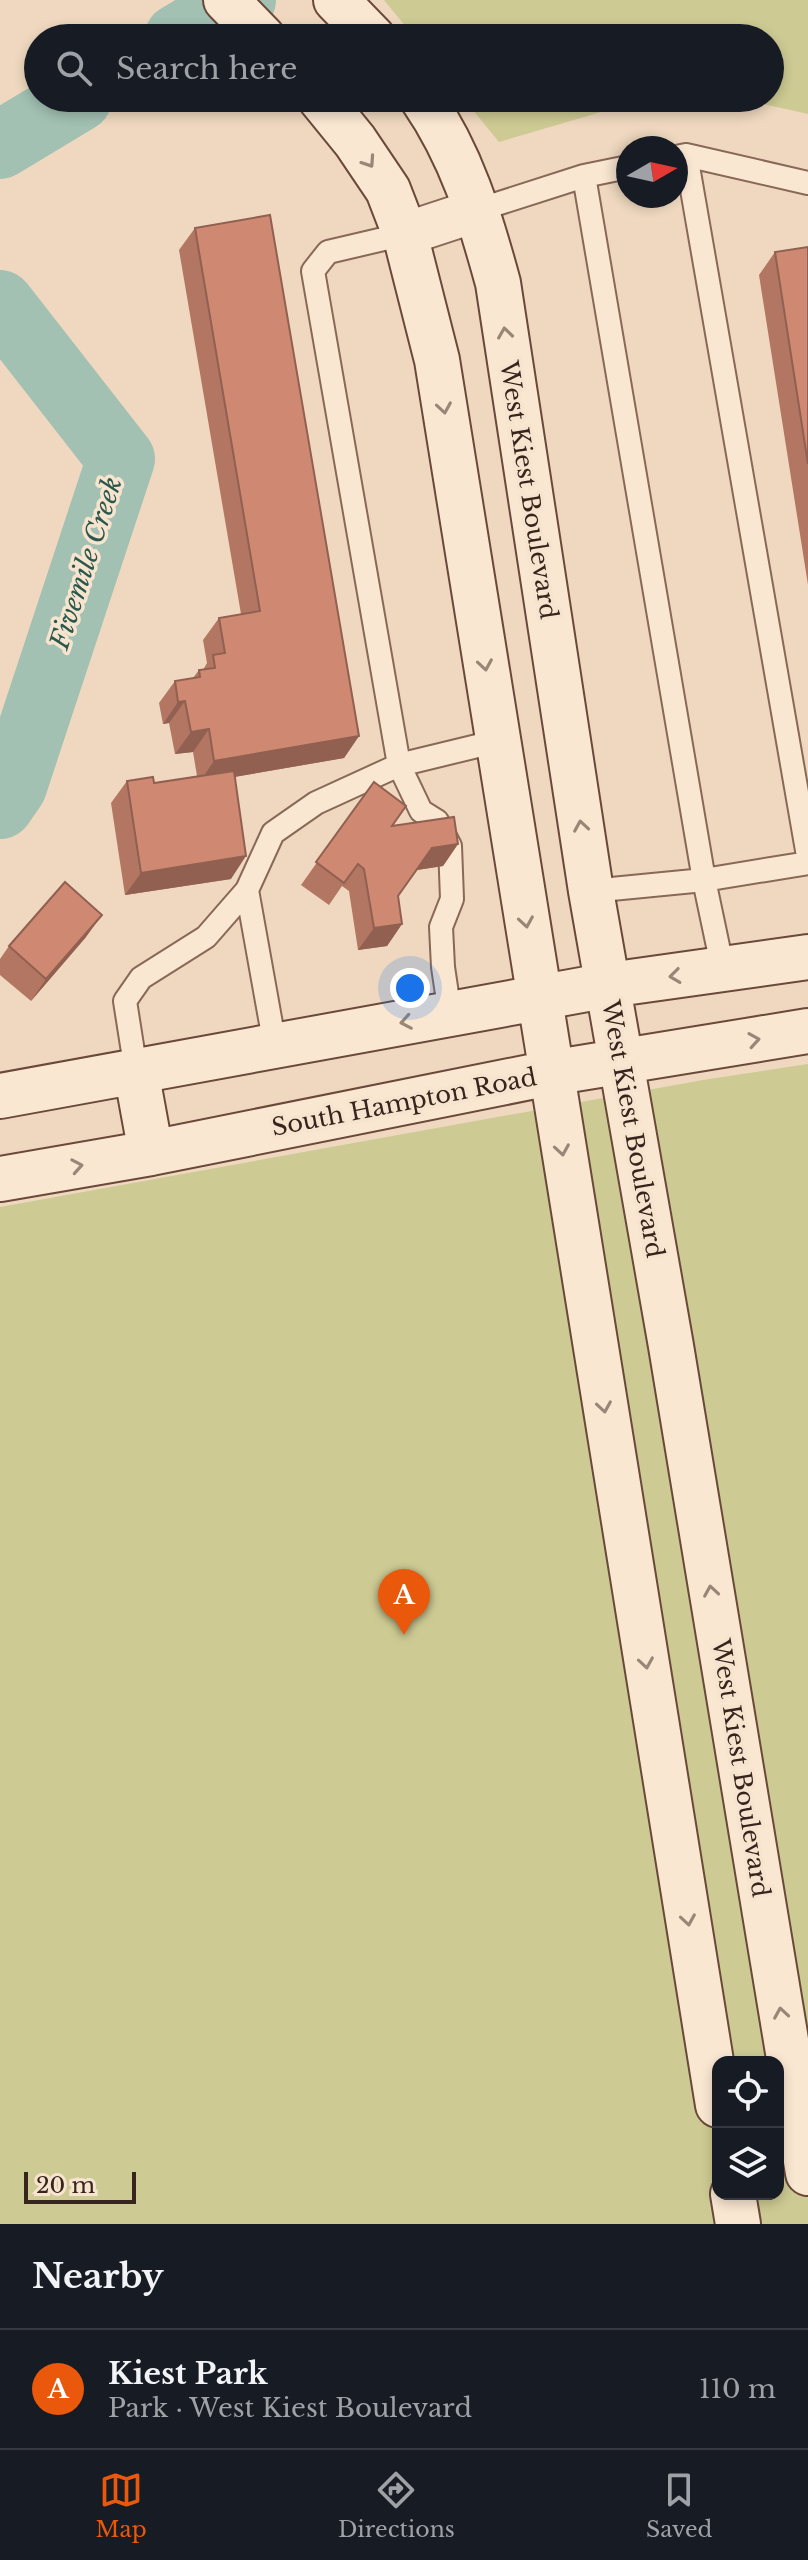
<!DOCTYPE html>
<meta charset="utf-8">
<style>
body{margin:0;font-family:"Libre Baskerville",serif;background:#20242c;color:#f1f3f6}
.controls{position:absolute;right:24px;bottom:24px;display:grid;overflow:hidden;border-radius:16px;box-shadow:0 4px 12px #0003}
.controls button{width:72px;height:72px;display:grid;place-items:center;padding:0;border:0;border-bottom:2px solid #363941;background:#171b24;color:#f1f3f6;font:40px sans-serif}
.compass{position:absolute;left:616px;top:136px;width:72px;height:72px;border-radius:50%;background:#171b24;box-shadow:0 4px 12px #0003;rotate:81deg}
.scale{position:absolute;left:24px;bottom:20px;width:112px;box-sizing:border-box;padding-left:8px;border:4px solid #37241c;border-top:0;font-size:22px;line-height:28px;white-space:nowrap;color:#37241c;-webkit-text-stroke:6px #f6e4cf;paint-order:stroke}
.you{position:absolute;left:410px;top:988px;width:28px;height:28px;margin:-20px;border:6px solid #fff;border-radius:50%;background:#1a73e8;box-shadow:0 0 0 12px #1a73e833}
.badge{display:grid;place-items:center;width:52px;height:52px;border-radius:50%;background:#ea580c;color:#fff;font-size:26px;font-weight:700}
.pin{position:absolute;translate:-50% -66px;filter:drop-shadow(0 2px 4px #0008)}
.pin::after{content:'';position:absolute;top:42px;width:28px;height:24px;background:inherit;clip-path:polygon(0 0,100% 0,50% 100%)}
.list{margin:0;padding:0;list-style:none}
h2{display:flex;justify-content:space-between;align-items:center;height:104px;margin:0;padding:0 32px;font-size:34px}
h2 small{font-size:26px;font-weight:400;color:#9ea1a6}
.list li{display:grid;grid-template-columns:52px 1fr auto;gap:24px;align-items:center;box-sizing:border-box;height:120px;padding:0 32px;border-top:2px solid #363941}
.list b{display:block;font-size:30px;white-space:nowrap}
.list p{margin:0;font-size:26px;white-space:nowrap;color:#9ea1a6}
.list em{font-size:26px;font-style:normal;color:#9ea1a6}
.icon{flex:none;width:44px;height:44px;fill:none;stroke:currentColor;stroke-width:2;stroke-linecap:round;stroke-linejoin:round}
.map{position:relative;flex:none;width:808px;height:2224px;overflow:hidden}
.search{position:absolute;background:#171b24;box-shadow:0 4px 12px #0003;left:24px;right:24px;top:24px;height:88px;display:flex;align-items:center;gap:20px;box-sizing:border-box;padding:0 28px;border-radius:44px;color:#9ea1a6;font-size:30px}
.sheet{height:224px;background:#171b24}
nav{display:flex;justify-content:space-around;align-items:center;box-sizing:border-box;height:112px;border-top:2px solid #363941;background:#171b24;font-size:22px;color:#9ea1a6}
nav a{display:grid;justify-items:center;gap:4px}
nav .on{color:#ea580c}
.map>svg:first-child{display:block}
.green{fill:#cdca93;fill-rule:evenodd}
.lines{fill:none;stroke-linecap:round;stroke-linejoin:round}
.river{stroke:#a2c1b2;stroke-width:68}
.service-casing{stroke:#886857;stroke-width:26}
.minor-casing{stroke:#886857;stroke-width:46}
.secondary-casing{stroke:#6a493a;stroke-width:48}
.service{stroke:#fae7d2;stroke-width:22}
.minor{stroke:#fae7d2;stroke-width:42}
.secondary{stroke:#fae7d2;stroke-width:44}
.wall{fill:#b27663}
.shaded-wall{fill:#916050}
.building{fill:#cf8973;stroke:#916050;stroke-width:2}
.oneway{stroke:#988677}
.labels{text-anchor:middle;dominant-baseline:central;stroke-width:7;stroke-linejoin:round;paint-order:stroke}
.street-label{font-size:24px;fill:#37241c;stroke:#f6e4cf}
.water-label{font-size:26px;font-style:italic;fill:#2a584d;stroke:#f6e4cf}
</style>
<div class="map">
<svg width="808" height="2224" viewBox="0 0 808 2224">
<rect width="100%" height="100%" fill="#efd8bf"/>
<!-- green -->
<path class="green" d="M384,0h424v114l-71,-16h33v-60h-355z
M463,98h186l-150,44z
M808,1064v1160h-808v-1017l703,-127zM718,2062h60v132h-60z"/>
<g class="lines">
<!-- river -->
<path class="river" d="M178,38l64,-38
M0,145l78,-47
M0,304l121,155 -108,327 -13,19"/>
<!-- service casing -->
<g class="service-casing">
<path id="service" d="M686,155l122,701
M676,157l10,-2 122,28
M584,176l120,704 104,-17
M478,210l106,-34 44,-9
M405,234l-77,18 -15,19 86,494 22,46 16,10 13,25 2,53 -11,28 2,40 7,47
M247,890l28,156
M591,891l113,-11 19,90
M136,1071l-11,-70 16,-23 65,-41 41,-47 26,-57 43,-30 83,-38 99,-24"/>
</g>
<!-- minor casing -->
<g class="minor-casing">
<path id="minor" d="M405,234l73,-24"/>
</g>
<!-- secondary casing -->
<g class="secondary-casing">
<path id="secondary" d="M226,0l37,38
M336,0l37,38
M320,98l35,43 33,49 17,44 32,126 281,1745
M422,98c40,58 58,119 76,185l93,608 80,455 137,827
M136,1071l15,82
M0,1096l609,-111 199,-28
M0,1179l151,-26 399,-80 258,-42
M733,2194l5,30"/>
</g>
<!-- service -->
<use href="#service" class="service"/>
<!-- minor -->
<use href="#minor" class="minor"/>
<!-- secondary -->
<use href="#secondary" class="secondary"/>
</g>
<!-- wall -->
<path class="wall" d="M195,228l164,508 -15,22 -110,19 -3,102 -106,16 -14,-92 16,-22 27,2 43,-7 -4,-24 -18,2 -6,-31 -6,1 -4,-21 16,-22 18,-3 6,-8h4l4,-7 -4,-23 16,-22 22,-4 -62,-364z
M808,247v338l-49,-310 16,-23z
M374,782l18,44 66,18 -15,22 -26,4 -19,26 4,28 -15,22 -29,4 -9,-59 -7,-5 -13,19 -28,-20z
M86,937l-55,64 -31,-26v-16l9,-13z"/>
<!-- shaded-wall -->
<path class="shaded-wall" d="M185,701l-16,22 -6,1 15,-22z
M209,729l-16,23 -18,2 16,-22z
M359,736l-15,22 -145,25 15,-22z
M458,844l-15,22 -26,4 15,-22z
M246,856l-15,23 -106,16 16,-22z
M102,915l-16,22 -55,64 15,-22z
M402,924l-15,22 -29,4 16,-22z"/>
<!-- building -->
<path class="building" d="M270,215l89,521 -145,25 -5,-32 -18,3 -6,-31 -7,1 -3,-21 25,-4 -1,-7 16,-2 -2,-13 12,-2 -6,-35 41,-7 -65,-383z
M808,247v217l-33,-212z
M234,771l12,85 -105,17 -14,-92 26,-4 1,6z
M374,782l32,24 -14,20 62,-9 4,27 -26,4 -34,48 4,28 -28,4 -10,-59 -6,-5 -14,19 -28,-21z
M65,882l37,33 -56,64 -37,-33z"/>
<!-- one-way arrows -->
<defs><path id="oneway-chevron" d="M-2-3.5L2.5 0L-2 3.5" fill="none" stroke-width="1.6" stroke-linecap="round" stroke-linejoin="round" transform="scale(2)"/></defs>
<g class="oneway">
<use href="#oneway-chevron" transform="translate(369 162) rotate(56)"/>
<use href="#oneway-chevron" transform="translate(505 333) rotate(-98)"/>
<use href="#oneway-chevron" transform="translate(444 408) rotate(81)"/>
<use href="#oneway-chevron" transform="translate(485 665) rotate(81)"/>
<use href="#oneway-chevron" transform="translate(581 826) rotate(-99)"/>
<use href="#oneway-chevron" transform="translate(526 922) rotate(81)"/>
<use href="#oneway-chevron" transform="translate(675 976) rotate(173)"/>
<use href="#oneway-chevron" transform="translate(406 1022) rotate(170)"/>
<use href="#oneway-chevron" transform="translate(754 1040) rotate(-9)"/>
<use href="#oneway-chevron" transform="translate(562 1150) rotate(81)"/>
<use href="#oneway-chevron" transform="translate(77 1166) rotate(-10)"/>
<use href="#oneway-chevron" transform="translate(604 1407) rotate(81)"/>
<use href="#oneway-chevron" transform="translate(711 1591) rotate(-99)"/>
<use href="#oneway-chevron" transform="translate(646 1663) rotate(81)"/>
<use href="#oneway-chevron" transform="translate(688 1920) rotate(81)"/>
<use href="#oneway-chevron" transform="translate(781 2013) rotate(-99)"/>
</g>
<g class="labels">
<!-- street labels -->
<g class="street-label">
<text transform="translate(529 490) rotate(81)">West Kiest Boulevard</text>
<text transform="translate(404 1102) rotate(-11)">South Hampton Road</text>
<text transform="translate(633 1129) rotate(80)">West Kiest Boulevard</text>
<text transform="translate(741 1768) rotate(81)">West Kiest Boulevard</text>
</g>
<!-- water labels -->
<g class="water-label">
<text transform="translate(86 563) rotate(-72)">Fivemile Creek</text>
</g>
</g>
</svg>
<div class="controls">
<button><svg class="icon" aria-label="locate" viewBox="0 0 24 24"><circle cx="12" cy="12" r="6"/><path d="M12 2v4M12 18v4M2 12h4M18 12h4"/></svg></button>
<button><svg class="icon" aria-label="layers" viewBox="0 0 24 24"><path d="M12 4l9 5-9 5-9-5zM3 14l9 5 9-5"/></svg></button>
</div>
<svg class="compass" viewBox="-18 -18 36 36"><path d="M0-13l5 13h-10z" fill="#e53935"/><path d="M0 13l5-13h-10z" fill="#9ea1a6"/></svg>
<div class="scale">20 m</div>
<div class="you"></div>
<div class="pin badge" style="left:404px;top:1635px">A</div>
<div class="search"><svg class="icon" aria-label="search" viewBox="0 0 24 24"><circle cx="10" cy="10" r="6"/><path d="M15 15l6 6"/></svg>Search here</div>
</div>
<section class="sheet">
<h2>Nearby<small></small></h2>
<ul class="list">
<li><span class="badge">A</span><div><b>Kiest Park</b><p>Park · West Kiest Boulevard</p></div><em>110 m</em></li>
</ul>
</section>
<nav>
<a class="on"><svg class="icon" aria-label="map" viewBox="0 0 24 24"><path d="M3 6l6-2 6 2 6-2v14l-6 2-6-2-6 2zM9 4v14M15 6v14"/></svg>Map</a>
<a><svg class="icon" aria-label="directions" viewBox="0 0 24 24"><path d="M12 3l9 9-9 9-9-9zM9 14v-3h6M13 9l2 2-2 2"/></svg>Directions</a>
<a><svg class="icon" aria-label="saved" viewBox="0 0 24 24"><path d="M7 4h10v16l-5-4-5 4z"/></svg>Saved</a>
</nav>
